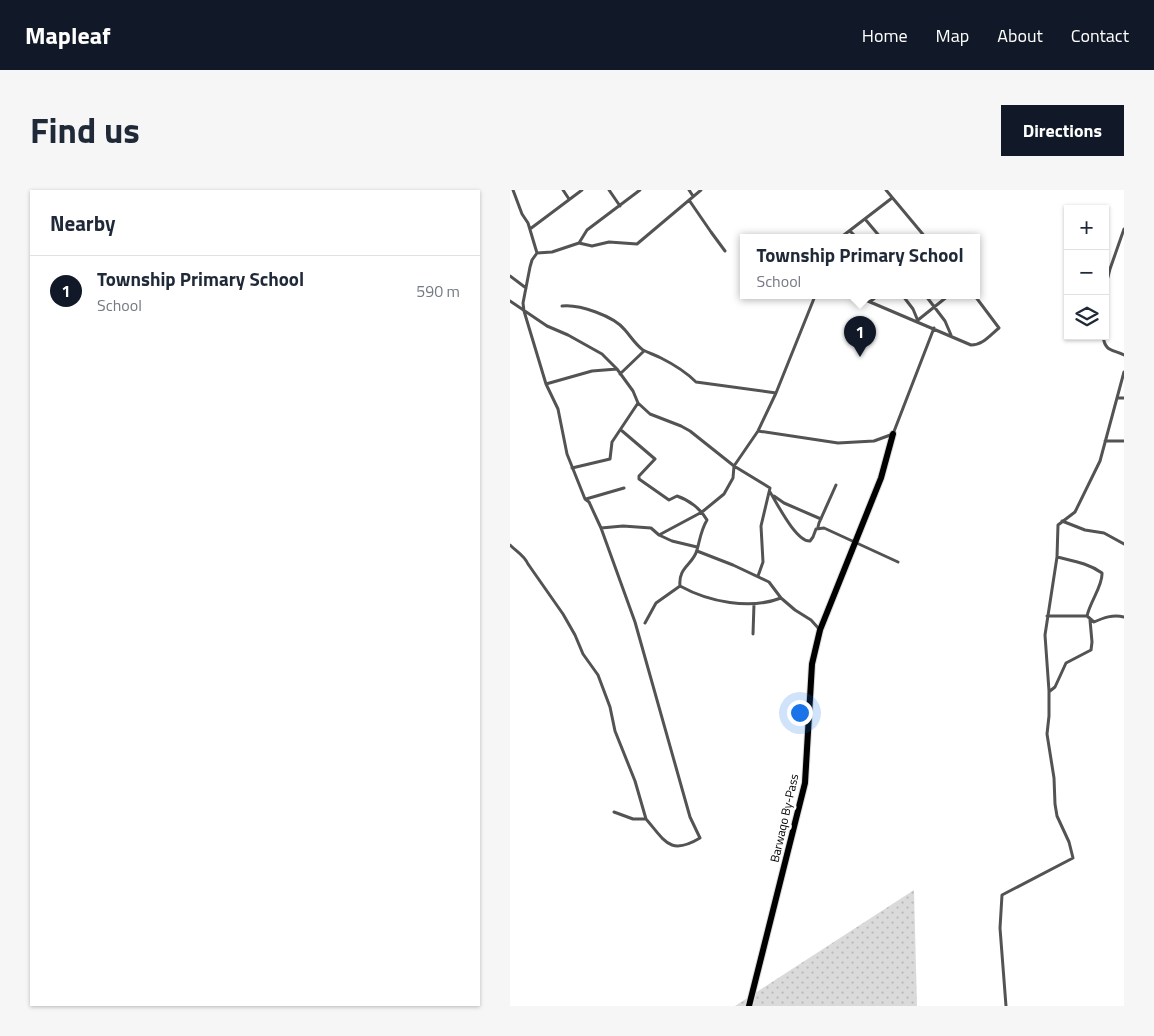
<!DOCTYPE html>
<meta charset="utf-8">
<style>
body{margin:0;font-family:"Titillium Web",sans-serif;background:#f6f6f7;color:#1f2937}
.controls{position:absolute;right:15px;top:15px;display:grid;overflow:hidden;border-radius:0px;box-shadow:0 1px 4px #0004}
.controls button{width:45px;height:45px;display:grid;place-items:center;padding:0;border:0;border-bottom:1px solid #e0e1e3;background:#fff;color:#1f2937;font:25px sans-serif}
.you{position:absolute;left:289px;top:522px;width:18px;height:18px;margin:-12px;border:4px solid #fff;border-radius:50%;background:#1a73e8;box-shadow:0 0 0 8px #1a73e833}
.badge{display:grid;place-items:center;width:32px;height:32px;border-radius:50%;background:#111827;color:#fff;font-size:16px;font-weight:700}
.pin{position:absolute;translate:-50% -41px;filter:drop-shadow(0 1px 2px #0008)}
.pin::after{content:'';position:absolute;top:26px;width:18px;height:15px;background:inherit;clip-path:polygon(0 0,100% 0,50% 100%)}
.popup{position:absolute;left:230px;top:44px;width:240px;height:65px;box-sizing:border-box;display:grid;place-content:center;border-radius:0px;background:#fff;filter:drop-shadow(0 1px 4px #0005);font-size:16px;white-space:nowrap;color:#747a83}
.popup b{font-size:19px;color:#1f2937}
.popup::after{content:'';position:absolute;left:50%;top:100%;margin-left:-10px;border:10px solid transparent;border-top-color:#fff}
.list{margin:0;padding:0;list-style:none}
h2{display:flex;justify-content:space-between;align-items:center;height:65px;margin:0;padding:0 20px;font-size:21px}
h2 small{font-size:16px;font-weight:400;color:#747a83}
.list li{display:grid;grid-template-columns:32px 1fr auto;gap:15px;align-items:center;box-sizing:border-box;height:70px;padding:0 20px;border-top:1px solid #e0e1e3}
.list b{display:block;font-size:19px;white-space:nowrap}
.list p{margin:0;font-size:16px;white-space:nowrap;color:#747a83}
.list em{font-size:16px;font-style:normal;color:#747a83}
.icon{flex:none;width:28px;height:28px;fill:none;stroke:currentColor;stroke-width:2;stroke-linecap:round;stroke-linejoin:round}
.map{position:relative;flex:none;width:614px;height:816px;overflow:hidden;border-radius:0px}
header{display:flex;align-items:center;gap:30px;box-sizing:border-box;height:70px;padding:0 25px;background:#111827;color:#fff}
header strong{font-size:24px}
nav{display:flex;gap:28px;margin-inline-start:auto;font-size:18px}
.intro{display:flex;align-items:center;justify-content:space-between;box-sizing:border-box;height:120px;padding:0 30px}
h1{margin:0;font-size:35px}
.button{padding:12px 22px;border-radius:0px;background:#111827;color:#fff;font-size:18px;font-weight:700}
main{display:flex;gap:30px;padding:0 30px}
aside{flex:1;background:#fff;border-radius:0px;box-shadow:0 1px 4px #0004}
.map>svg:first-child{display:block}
.grass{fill:url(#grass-dots)}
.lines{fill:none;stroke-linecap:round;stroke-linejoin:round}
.highway-casing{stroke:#dbdbdb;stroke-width:8}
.street{stroke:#535353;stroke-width:3}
.highway{stroke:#000;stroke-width:6}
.labels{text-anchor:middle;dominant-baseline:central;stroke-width:5;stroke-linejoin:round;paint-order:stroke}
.street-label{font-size:12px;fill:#000;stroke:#fff}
</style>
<header>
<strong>Mapleaf</strong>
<nav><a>Home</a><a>Map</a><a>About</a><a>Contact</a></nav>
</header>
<div class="intro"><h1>Find us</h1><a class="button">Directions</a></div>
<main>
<aside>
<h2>Nearby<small></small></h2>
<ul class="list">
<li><span class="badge">1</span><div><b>Township Primary School</b><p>School</p></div><em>590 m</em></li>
</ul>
</aside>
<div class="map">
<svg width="614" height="816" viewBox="0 0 614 816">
<defs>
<pattern id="grass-dots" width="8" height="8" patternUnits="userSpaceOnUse" patternTransform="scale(1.25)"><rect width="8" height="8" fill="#dadada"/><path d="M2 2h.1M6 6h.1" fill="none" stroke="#b9b9b9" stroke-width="1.8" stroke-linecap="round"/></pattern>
</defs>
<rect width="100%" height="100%" fill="#fff"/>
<!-- grass -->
<path class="grass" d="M404,700l3,116h-182z"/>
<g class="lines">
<!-- highway casing -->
<g class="highway-casing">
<path id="highway" d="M239,816l56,-223 7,-119 8,-34 61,-152 12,-44"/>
</g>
<!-- street -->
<path class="street" d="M3,0l9,24 6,9 9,30 -5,7 -2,7 -7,36 1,8 22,73 12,25 9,45 18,45 4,3 12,26 34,94 55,195 10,21c-30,18 -35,3 -54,-19h-13l-19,-7
M53,0l6,9
M99,0l11,16
M179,0l4,6
M376,0l40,48
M179,10l22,32 14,19
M355,29l16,19
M20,39l52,-39
M340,41l7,7
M330,48l52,-40
M69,53l8,-13 53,-40
M27,63l15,-1 27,-9 13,3 17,-4 28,2 64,-54
M0,86l16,12
M595,99l5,-20 14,-40
M346,106l115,49c12,0 19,-10 28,-17l-24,-32
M393,106l10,13 5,12
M416,106l19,25 6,14
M0,111l37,25 21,9 34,19 15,15 16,22 5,12 12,11 31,12 9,5 44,35 36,22 -9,38 2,36 -5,14
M360,112l7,-6
M52,116c17,-2 52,10 63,24 6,7 11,15 18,20 6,3 12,5 18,8 12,6 26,15 35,24l80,11
M408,130l30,-24
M593,146c2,16 9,13 21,19
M110,184l24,-23
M36,194l46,-13 25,-2
M607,208h7
M111,240l34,29 -16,17v3l30,21 8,-4c12,4 24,13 30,24 -6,10 -7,19 -10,30 -4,15 -19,17 -17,36l-24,17 -11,20
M248,241l80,12 36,-2 19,-7 41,-106
M595,251h19
M62,278l38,-9 2,-17 26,-39
M260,302c7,11 26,50 40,49l3,-4 3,-8 8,-1 74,34
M264,306l10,7 37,16
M76,309l38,-11
M552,331l23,9 19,3 20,11
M308,337l1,-4 17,-38
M91,338l22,-2 28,2 8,7 13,6 25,6
M149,345l43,-23 22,-18 9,-16 1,-12 24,-35 18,-38 39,-97
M0,355c7,7 14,10 18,19l35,50 12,21 8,19 15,21 12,32 5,24 20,50 11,38
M187,361l36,14 36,17 12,16 14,12 16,10 9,10
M547,367c16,4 31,6 45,16 1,12 -12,29 -15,43
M170,396c29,16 70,24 101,12
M537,426h40l7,6c9,-4 19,-8 30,-5
M243,444l1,-30
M540,501l5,-4 11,-24 25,-13 1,-8 -2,-22
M496,816l-6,-78 2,-33 71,-37 -4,-16 -12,-26 -2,-12 -1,-26 -7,-44 2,-18v-25l-4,-56 12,-78 1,-32 17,-13 25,-51 24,-89"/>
<!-- highway -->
<use href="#highway" class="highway"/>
</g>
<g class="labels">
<!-- street labels -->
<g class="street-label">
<text transform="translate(274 628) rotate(-77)">Barwaqo By-Pass</text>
</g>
</g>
</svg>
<div class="controls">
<button>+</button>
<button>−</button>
<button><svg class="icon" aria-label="layers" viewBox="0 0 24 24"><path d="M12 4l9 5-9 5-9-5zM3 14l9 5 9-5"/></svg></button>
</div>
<div class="you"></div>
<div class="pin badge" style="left:350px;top:167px">1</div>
<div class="popup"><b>Township Primary School</b>School</div>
</div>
</main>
